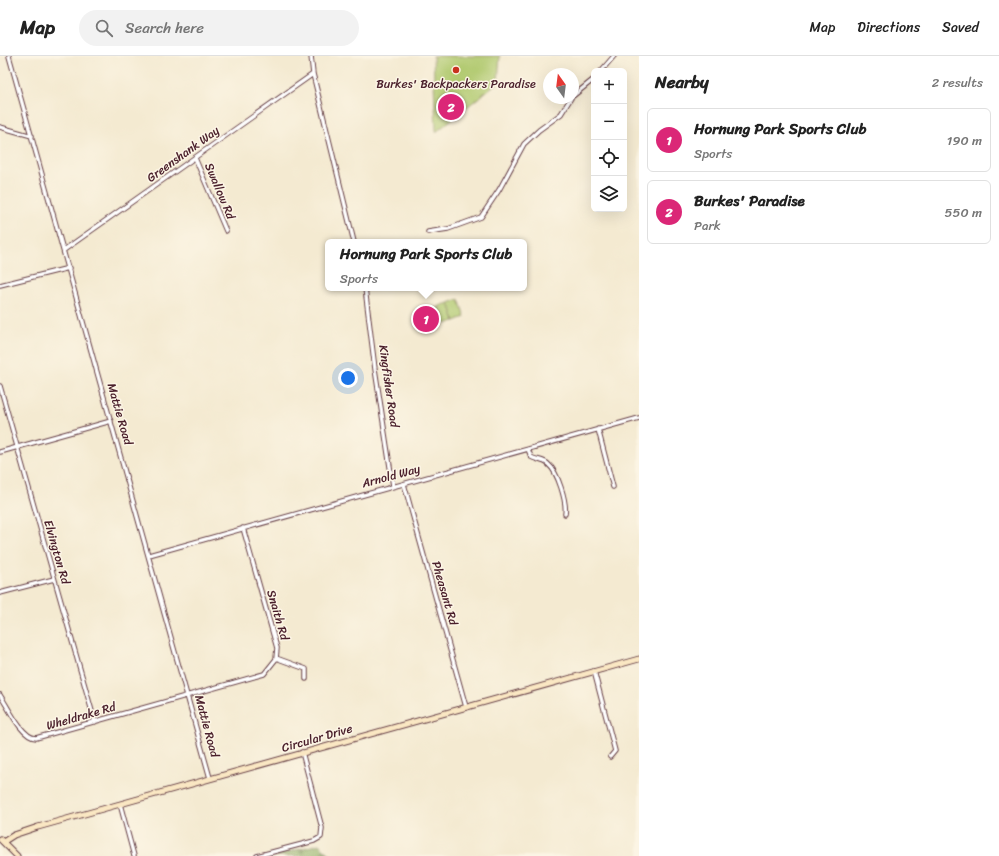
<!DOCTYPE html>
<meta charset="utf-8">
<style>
body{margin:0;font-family:Sriracha,sans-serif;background:#f2f2f2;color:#222}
.controls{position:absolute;right:12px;top:12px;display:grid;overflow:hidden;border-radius:6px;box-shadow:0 4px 16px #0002}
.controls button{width:36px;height:36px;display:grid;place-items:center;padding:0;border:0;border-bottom:1px solid #e0e0e0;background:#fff;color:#222;font:20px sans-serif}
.compass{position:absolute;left:543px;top:12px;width:36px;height:36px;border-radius:50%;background:#fff;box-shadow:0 4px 16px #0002;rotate:346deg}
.you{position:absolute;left:348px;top:322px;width:14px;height:14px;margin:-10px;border:3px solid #fff;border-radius:50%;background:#1a73e8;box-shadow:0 0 0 6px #1a73e833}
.badge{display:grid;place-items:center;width:26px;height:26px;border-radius:50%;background:#db2777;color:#fff;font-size:13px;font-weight:700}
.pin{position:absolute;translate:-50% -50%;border:2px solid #fff;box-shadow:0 1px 4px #0006}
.popup{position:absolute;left:325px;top:183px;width:202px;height:52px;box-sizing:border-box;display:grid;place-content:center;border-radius:6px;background:#fff;filter:drop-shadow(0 1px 3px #0005);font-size:13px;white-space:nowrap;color:#767676}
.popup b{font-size:15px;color:#222}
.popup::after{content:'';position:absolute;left:50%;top:100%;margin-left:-8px;border:8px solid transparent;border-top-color:#fff}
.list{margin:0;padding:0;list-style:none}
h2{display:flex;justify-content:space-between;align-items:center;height:52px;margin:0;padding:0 16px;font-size:17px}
h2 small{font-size:13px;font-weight:400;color:#767676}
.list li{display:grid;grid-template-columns:26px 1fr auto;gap:12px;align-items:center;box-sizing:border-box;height:64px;margin:0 8px 8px;padding:0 8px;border:1px solid #e0e0e0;border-radius:6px}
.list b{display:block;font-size:15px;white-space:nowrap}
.list p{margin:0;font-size:13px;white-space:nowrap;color:#767676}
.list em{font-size:13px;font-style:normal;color:#767676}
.icon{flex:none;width:22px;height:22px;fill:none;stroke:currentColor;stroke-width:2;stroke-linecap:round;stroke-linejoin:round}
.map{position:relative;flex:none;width:639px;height:800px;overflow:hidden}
header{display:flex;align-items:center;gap:24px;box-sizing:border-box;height:56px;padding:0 20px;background:#fff;border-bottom:1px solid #e0e0e0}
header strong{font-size:19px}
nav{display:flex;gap:22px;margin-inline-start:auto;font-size:14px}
.search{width:280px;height:36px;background:#f2f2f2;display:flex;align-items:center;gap:10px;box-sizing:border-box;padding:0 14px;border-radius:22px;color:#767676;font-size:15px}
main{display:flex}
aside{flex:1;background:#fff}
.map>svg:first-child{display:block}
.green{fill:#b0c96e;stroke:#7d744c}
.forest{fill:url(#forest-firs);stroke:#6b6646}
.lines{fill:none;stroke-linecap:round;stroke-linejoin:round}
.street-casing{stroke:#643d44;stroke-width:5.5}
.secondary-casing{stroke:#643d44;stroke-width:7}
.street{stroke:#fff;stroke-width:3.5}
.secondary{stroke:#fae7c3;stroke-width:5}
.poi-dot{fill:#c8321e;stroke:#fcf5e5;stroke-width:1.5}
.labels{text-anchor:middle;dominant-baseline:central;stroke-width:3;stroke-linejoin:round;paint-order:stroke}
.poi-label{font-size:12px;fill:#4a1f2b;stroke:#fcf5e5}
.street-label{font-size:12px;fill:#4a1f2b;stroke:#fcf5e5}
</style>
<header>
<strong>Map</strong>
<div class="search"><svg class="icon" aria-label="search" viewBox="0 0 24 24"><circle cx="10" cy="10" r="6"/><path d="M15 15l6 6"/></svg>Search here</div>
<nav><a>Map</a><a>Directions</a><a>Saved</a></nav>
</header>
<main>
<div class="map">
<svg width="639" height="800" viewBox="0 0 639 800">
<defs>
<pattern id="forest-firs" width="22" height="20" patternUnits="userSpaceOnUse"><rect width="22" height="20" fill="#8cad61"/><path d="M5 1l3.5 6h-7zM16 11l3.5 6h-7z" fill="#748c50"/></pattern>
</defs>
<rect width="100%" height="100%" fill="#fcf5e5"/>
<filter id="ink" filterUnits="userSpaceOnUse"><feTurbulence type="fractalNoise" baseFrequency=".025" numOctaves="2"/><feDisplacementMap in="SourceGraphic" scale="8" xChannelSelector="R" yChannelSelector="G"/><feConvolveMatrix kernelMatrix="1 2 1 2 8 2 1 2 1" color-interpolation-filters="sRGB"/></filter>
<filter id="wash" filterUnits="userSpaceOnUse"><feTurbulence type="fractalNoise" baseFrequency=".012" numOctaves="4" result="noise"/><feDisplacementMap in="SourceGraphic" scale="16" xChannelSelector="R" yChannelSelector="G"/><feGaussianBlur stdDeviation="0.9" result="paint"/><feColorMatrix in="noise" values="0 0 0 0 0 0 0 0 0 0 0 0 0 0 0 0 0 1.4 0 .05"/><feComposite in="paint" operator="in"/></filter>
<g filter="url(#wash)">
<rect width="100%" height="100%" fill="#f4ead1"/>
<!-- green -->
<path class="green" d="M433,0h67l-2,26 -62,50z
M459,243l6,18 -10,4 -6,-18z
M449,247l6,18 -10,3 -6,-18z
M438,251l6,17 -10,4 -6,-18z"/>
<!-- forest -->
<path class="forest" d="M319,788l13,12h-59z"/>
</g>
<g filter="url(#ink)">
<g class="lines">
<!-- street casing -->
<g class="street-casing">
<path id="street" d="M9,0l201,722
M311,0l2,18 41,168
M601,15l13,-15
M573,40l21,-17
M0,71l32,9
M195,102l31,73
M428,176l20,-3 33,-12 18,-27 25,-46 15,-14 22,-16 10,-16
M64,194l249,-176
M0,229l69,-17
M365,232l10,81 18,117
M0,330l95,336
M598,373l15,58
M528,393l3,8c5,3 13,3 17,7 10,8 19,38 17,50
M0,396l111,-31
M404,428l62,223
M149,499l490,-137
M0,537l54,-14
M276,602l30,11v10
M594,615l21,80 -5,6
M0,639c8,12 22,43 36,43l228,-64 12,-15 1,-11 -34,-120
M120,748l14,52
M257,800l57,-15 7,-4 1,-9 -20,-76"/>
</g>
<!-- secondary casing -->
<g class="secondary-casing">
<path id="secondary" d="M0,783l17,17
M3,786l11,-7 24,-8 601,-168"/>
</g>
<!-- street -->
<use href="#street" class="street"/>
<!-- secondary -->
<use href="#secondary" class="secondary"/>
</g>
</g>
<!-- markers -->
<circle class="poi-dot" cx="456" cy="14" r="4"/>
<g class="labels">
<!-- poi labels -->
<g class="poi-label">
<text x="456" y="28">Burkes' Backpackers Paradise</text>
</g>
<!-- street labels -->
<g class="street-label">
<text transform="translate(183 98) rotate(-36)">Greenshank Way</text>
<text transform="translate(220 135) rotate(67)">Swallow Rd</text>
<text transform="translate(389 330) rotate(82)">Kingfisher Road</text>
<text transform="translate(120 358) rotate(74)">Mattie Road</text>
<text transform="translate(391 420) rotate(-15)">Arnold Way</text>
<text transform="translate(57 496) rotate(74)">Elvington Rd</text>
<text transform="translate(445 537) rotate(74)">Pheasant Rd</text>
<text transform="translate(278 559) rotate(74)">Snaith Rd</text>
<text transform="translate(81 660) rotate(-16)">Wheldrake Rd</text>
<text transform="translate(207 670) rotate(75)">Mattie Road</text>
<text transform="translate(317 682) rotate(-16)">Circular Drive</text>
</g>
</g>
</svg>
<div class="controls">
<button>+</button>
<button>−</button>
<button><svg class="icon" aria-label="locate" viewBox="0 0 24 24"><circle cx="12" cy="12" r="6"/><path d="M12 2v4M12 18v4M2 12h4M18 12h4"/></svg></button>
<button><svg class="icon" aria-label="layers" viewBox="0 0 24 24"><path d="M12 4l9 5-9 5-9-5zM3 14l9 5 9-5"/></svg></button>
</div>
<svg class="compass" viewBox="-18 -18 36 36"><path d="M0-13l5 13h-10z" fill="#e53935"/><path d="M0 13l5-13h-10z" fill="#767676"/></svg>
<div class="you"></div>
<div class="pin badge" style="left:426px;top:263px">1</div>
<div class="popup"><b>Hornung Park Sports Club</b>Sports</div>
<div class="pin badge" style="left:451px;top:51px">2</div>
</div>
<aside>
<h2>Nearby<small>2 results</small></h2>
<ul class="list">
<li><span class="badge">1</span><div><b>Hornung Park Sports Club</b><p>Sports</p></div><em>190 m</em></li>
<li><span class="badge">2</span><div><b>Burkes' Paradise</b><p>Park</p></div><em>550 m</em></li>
</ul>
</aside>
</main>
